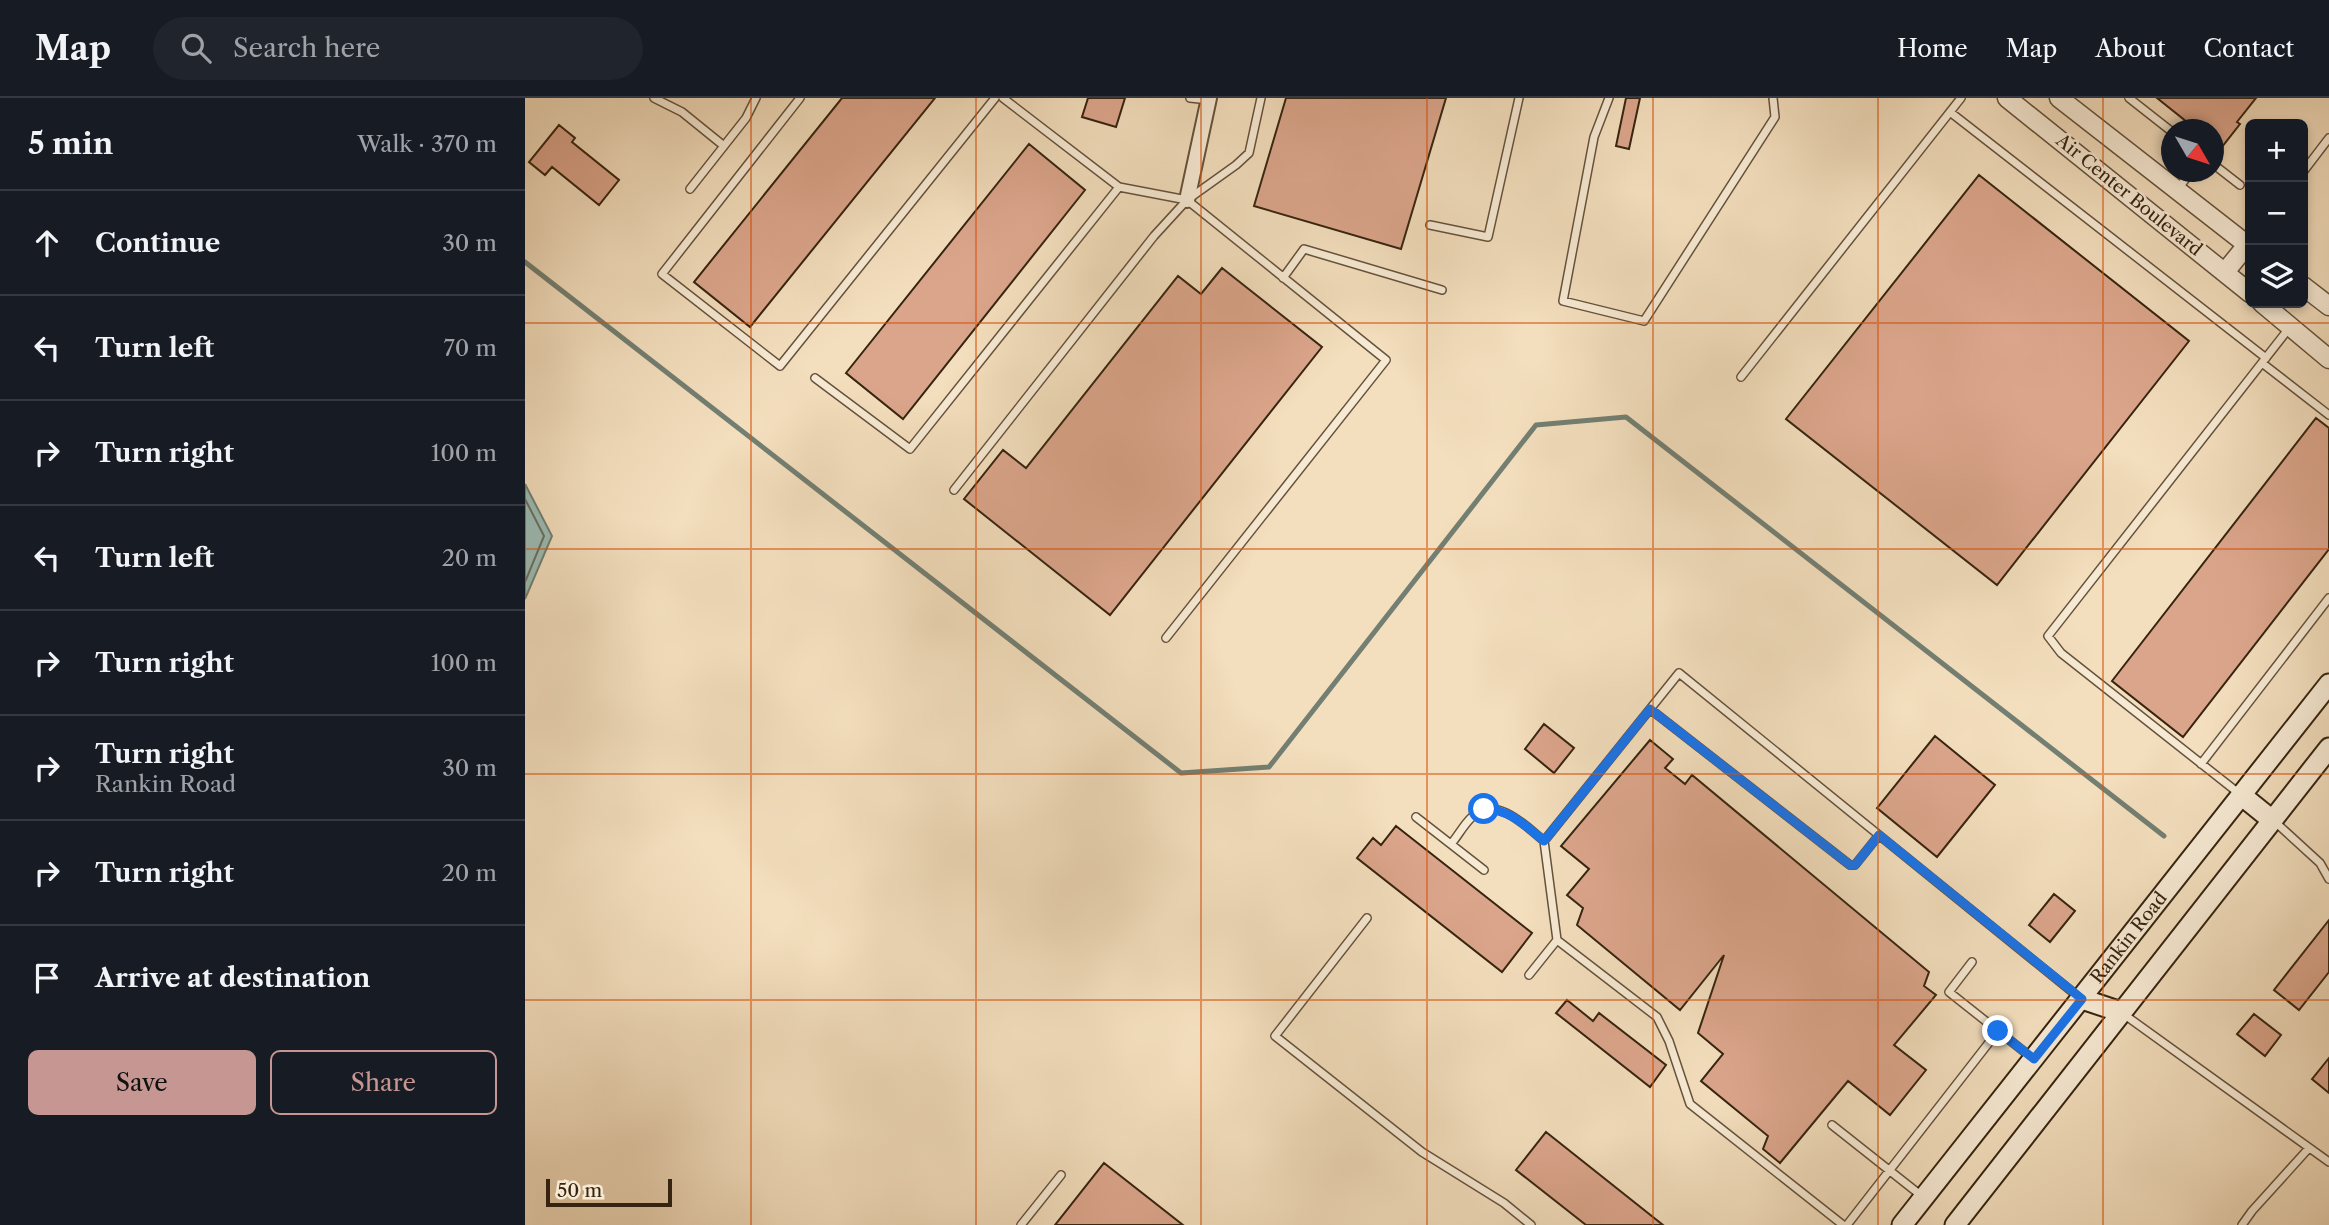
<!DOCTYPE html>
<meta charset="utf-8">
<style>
body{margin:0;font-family:"Libre Caslon Text",serif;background:#20242c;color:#f1f3f6}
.controls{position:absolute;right:21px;top:21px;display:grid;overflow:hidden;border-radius:10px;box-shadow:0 4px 10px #0003}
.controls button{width:63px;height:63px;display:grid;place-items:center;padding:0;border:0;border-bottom:2px solid #363941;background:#171b24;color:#f1f3f6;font:35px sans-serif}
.compass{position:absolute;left:1636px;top:21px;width:63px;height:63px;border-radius:50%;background:#171b24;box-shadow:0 4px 10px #0003;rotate:129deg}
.scale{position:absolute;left:21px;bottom:18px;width:126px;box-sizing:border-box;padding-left:7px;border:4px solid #362410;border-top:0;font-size:19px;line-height:24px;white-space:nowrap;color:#362410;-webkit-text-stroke:5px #f7ead4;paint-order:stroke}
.stop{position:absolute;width:21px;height:21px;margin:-16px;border:5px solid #1a73e8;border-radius:50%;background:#fff}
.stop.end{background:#1a73e8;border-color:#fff;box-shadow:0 2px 7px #0008}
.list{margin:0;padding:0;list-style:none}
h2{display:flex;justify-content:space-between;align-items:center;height:91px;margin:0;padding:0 28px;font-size:30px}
h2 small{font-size:23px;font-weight:400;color:#9ea1a6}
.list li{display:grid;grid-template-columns:46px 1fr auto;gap:21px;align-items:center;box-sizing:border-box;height:105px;padding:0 28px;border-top:2px solid #363941}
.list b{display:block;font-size:26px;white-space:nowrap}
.list p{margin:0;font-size:23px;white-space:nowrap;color:#9ea1a6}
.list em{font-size:23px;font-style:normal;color:#9ea1a6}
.actions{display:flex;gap:14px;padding:21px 28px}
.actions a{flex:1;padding:16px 0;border:2px solid #c59692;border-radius:10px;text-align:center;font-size:24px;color:#c59692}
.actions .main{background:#c59692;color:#111}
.icon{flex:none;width:38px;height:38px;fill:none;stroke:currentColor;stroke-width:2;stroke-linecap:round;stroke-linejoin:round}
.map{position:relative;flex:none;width:1804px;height:1127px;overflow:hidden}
header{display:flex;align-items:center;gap:42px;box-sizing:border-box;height:98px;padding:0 35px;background:#171b24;border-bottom:2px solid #363941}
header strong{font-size:33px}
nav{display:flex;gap:38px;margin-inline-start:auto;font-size:24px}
.search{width:490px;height:63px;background:#20242c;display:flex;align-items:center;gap:18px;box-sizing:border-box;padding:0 24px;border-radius:38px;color:#9ea1a6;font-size:26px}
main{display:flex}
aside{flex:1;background:#171b24}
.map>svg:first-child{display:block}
.water{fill:#9bbcb4;stroke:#737f72;stroke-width:2}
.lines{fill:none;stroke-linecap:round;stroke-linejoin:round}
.shore{stroke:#687062;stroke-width:2}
.stream{stroke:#737f72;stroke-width:5}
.building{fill:#dba58b;stroke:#362410;stroke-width:2}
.service-casing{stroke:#65523b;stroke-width:10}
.minor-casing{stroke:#65523b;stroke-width:18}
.tertiary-casing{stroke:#65523b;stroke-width:21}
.secondary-casing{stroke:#362410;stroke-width:23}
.service{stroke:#f7ead4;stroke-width:7}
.minor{stroke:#f7ead4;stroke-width:14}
.tertiary{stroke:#f7ead4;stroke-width:18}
.secondary{stroke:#f7ead4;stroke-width:19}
.route{stroke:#1a73e8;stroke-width:9}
.grid{fill:none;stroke:#d6540c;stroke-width:2;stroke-opacity:0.55}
.labels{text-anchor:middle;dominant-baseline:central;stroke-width:5;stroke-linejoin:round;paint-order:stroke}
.street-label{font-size:18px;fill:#362410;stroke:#f7ead4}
</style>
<header>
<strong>Map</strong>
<div class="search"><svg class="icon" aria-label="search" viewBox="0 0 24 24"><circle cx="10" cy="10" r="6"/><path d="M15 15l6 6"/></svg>Search here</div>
<nav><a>Home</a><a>Map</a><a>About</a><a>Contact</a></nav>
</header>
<main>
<aside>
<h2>5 min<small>Walk · 370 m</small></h2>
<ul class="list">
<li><svg class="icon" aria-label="ahead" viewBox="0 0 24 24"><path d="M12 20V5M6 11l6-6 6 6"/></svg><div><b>Continue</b></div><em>30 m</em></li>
<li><svg class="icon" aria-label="left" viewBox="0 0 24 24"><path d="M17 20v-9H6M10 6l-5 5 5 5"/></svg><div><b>Turn left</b></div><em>70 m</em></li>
<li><svg class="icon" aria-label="right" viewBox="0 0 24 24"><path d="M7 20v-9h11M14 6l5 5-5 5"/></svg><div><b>Turn right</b></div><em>100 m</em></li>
<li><svg class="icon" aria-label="left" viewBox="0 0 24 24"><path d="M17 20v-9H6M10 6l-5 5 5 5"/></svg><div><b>Turn left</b></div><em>20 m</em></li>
<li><svg class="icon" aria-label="right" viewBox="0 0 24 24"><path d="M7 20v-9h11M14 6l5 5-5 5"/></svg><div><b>Turn right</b></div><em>100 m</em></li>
<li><svg class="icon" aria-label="right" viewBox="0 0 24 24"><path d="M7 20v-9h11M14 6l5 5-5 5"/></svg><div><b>Turn right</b><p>Rankin Road</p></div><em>30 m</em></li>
<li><svg class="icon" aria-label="right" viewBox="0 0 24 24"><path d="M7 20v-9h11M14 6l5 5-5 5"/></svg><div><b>Turn right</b></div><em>20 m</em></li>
<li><svg class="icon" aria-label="arrive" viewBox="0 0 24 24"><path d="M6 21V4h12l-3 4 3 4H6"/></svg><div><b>Arrive at destination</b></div></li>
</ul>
<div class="actions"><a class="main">Save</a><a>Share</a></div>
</aside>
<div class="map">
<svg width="1804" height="1127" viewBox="0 0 1804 1127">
<rect width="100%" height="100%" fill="#f3debd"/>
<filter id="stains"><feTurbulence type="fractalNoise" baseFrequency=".00286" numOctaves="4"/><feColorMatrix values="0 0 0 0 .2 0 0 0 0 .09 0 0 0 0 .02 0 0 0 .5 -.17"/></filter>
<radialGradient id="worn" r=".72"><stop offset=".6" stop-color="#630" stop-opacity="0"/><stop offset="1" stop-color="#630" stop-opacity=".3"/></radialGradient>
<!-- water -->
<path class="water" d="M0,386l27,52 -27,63z"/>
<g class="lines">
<!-- shore -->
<path class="shore" d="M0,401l19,37 -19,46"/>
<!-- stream -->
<path class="stream" d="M0,164l656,511 88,-6 267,-342 90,-8 538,419"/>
</g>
<!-- building -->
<path class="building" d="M317,0h93l-185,229 -56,-45z
M563,0h37l-9,29 -34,-10z
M761,0h160l-45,151 -147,-43z
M1101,0h14l-11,51 -13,-3z
M1632,0h99l-19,24 3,2 -26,33v-27h-17z
M34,27l16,13 -3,4 47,38 -20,25 -47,-38 -7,8 -16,-13z
M504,46l56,46 -182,229 -57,-46z
M1454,77l210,166 -192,244 -211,-166z
M697,170l100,79 -212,268 -146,-116 39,-49 23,18 152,-192 23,18z
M1791,320l13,10v121l-146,188 -71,-56z
M1019,626l30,24 -20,25 -29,-24z
M1410,638l60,49 -58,72 -60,-49z
M1125,642l23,19 -8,9 20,16 7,-9 237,197 -5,14 12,9 -42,50 32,25 -36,45 -42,-34 -68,82 -17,-14 5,-13 -67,-55 22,-27 -25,-21 26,-78 -44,55 -103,-85 6,-17 -16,-13 22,-26 -28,-23z
M871,728l136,107 -30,39 -145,-114 16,-20 8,7z
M1529,796l21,17 -25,31 -21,-17z
M1804,822v52l-30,38 -25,-20z
M1042,902l26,21 6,-8 67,52 -16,22 -94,-74z
M1729,916l27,21 -16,21 -28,-22z
M1804,960v35l-17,-14z
M1021,1034l117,93h-77l-70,-55z
M579,1065l79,62h-128z"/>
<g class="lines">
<!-- service casing -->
<g class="service-casing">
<path id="service" d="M129,0l28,14 42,34
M275,0l-138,176 118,92 215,-268
M478,0l116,89 68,13 199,160 -220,278
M665,0l19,2
M1084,0l-15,39 -31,164 81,20 131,-204 -2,-19
M1604,0l42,33
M1425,14l316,246
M1688,66l27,21
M1778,74l26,-34
M165,91l56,-71 10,-20
M1652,92l14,-18
M905,127l58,12 31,-139
M758,180l21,-29 138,41
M1737,265l67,52
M1216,279l220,-279
M290,280l95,71 209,-262
M429,392l200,-254 33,-36 49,-35 13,-12 12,-55
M1125,611l200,156h5l24,-30
M1676,666l128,-166
M1716,697l-180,-142 -13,-17 242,-309
M891,719l68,53
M1748,722l47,43 9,16
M1019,743l135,-168 401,325
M926,746c7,-8 13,-20 21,-27 23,-23 54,9 72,24l13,99 100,77 12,24 21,63 153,121
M842,820l-92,118 147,116 82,51 27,22
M1447,864l-23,30 82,65
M1004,877l28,-35
M1597,915l207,149
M1307,1027l91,72
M496,1127l40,-50
M1322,1127l151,-194
M1717,1127l10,-14 57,-63"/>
</g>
<!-- minor casing -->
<g class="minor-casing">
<path id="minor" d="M662,102l22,-102"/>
</g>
<!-- tertiary casing -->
<g class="tertiary-casing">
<path id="tertiary" d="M1482,0l243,195
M1534,0l191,149
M1700,174l22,-27
M1778,188l26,20
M1737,205l67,56"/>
</g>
<!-- secondary casing -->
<g class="secondary-casing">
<g id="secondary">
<path d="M1716,697l31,25"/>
<path d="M1557,901l39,13"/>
<path id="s1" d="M1377,1127l427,-541"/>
<path d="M1430,1127l374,-477"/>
</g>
</g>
<!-- service -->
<use href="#service" class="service"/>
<!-- minor -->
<use href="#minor" class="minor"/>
<!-- tertiary -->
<use href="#tertiary" class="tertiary"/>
<!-- secondary -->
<use href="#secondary" class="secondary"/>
</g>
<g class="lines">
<!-- route -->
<path class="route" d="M959,711c25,0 41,16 60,32l106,-132 200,156h5l24,-30 203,164 -48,60 -36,-28"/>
</g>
<!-- grid -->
<path class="grid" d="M226,0v1127M451,0v1127M676,0v1127M902,0v1127M1128,0v1127M1353,0v1127M1578,0v1127M0,225h1804M0,451h1804M0,676h1804M0,902h1804"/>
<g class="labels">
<!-- street labels -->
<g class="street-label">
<text transform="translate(1604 97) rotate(39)">Air Center Boulevard</text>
<text stroke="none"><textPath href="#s1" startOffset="366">Rankin Road</textPath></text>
</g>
</g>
<rect width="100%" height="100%" filter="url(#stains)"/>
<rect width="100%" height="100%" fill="url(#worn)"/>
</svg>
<div class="controls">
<button>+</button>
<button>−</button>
<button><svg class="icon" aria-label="layers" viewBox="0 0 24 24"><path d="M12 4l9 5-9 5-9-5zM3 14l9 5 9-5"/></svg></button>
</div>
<svg class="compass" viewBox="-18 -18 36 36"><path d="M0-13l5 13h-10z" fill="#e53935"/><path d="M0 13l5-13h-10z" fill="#9ea1a6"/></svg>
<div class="scale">50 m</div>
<div class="stop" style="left:959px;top:711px"></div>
<div class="stop end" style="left:1473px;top:933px"></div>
</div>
</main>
